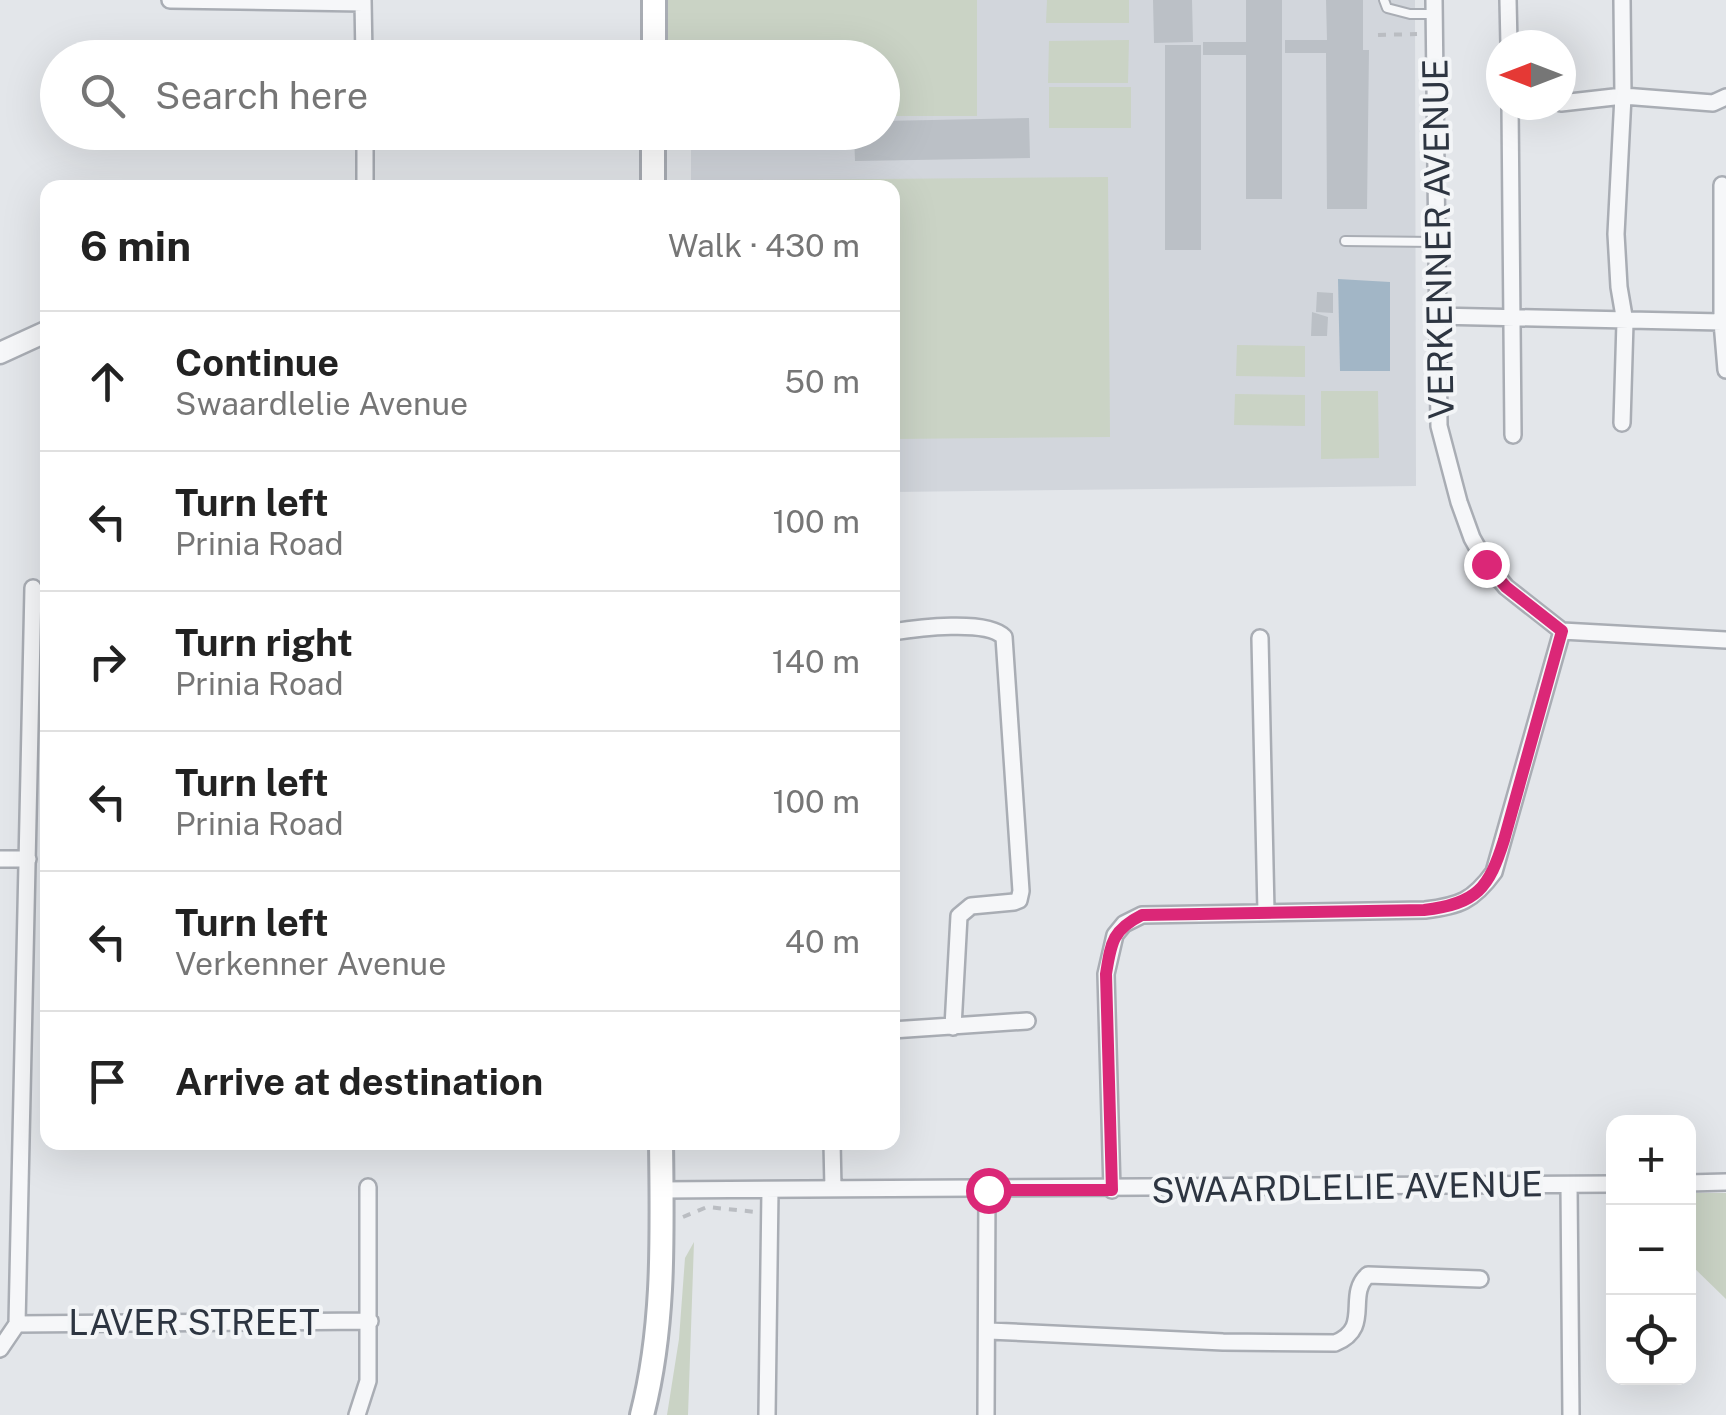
<!DOCTYPE html>
<meta charset="utf-8">
<style>
body{margin:0;font-family:"Public Sans",sans-serif;background:#f6f6f6;color:#222}
.controls{position:absolute;right:30px;bottom:30px;display:grid;overflow:hidden;border-radius:20px;box-shadow:0 10px 40px #0002}
.controls button{width:90px;height:90px;display:grid;place-items:center;padding:0;border:0;border-bottom:2px solid #e0e0e0;background:#fff;color:#222;font:50px sans-serif}
.compass{position:absolute;left:1486px;top:30px;width:90px;height:90px;border-radius:50%;background:#fff;box-shadow:0 10px 40px #0002;rotate:270deg}
.stop{position:absolute;width:30px;height:30px;margin:-22px;border:8px solid #db2777;border-radius:50%;background:#fff}
.stop.end{background:#db2777;border-color:#fff;box-shadow:0 2px 10px #0008}
.list{margin:0;padding:0;list-style:none}
h2{display:flex;justify-content:space-between;align-items:center;height:130px;margin:0;padding:0 40px;font-size:42px}
h2 small{font-size:32px;font-weight:400;color:#767676}
.list li{display:grid;grid-template-columns:65px 1fr auto;gap:30px;align-items:center;box-sizing:border-box;height:140px;padding:0 40px;border-top:2px solid #e0e0e0}
.list b{display:block;font-size:38px;white-space:nowrap}
.list p{margin:0;font-size:32px;white-space:nowrap;color:#767676}
.list em{font-size:32px;font-style:normal;color:#767676}
.icon{flex:none;width:55px;height:55px;fill:none;stroke:currentColor;stroke-width:2;stroke-linecap:round;stroke-linejoin:round}
.map{position:relative;flex:none;width:1726px;height:1415px;overflow:hidden}
.search{position:absolute;background:#fff;box-shadow:0 10px 40px #0002;left:40px;top:40px;width:860px;height:110px;display:flex;align-items:center;gap:25px;box-sizing:border-box;padding:0 35px;border-radius:55px;color:#767676;font-size:38px}
.panel{position:absolute;background:#fff;box-shadow:0 10px 40px #0002;left:40px;top:180px;width:860px;height:970px;border-radius:20px}
.map>svg:first-child{display:block}
.built{fill:#d2d6dc}
.green{fill:#cad3c5}
.water{fill:#a2b6c6}
.building{fill:#bbc0c6}
.lines{fill:none;stroke-linecap:round;stroke-linejoin:round}
.service-casing{stroke:#a9adb4;stroke-width:12}
.minor-casing{stroke:#a9adb4;stroke-width:20}
.tertiary-casing{stroke:#a9adb4;stroke-width:25}
.secondary-casing{stroke:#a9adb4;stroke-width:28}
.path{stroke:#babdc2;stroke-width:4;stroke-dasharray:8 8;stroke-linecap:butt}
.service{stroke:#f6f7f9;stroke-width:8}
.minor{stroke:#f6f7f9;stroke-width:15}
.tertiary{stroke:#f6f7f9;stroke-width:20}
.secondary{stroke:#fff;stroke-width:22}
.route{stroke:#db2777;stroke-width:12}
.labels{text-anchor:middle;dominant-baseline:central;stroke-width:8;stroke-linejoin:round;paint-order:stroke}
.street-label{font-size:35px;fill:#2d3541;stroke:#f3f5f7}
</style>
<div class="map">
<svg width="1726" height="1415" viewBox="0 0 1726 1415">
<rect width="100%" height="100%" fill="#e3e6ea"/>
<!-- built -->
<path class="built" d="M691,0h724l1,486 -523,6 -1,-304h-201v-55l191,-1v-74z"/>
<!-- green -->
<path class="green" d="M659,0h318v116h-94l-1,-58h-223z
M1047,0h82v23h-83z
M1129,40l-1,43h-80l1,-42z
M1049,87h82v41h-82z
M1108,177l2,260 -217,2 -1,-251 -145,-1v-7z
M1237,345l68,1v31l-69,-1z
M1321,391h57l1,67 -58,1z
M1235,394l70,1v31l-71,-1z
M1688,1193h38v106l-37,-36z
M694,1242l-6,173h-21l12,-76 6,-81z"/>
<!-- water -->
<path class="water" d="M1338,279l52,3v89h-50z"/>
<!-- building -->
<path class="building" d="M1153,0h39l1,42 -39,1z
M1246,0h36v199h-36v-144h-43v-13h43z
M1326,0h37v50h6l-2,159h-40l-1,-156h-41v-13h42z
M1165,45h36v205h-36z
M1029,118l1,40 -175,3 -1,-29h28v-11z
M1317,292l16,1v20l-17,-1z
M1312,312l16,5 -1,19h-16z"/>
<g class="lines">
<!-- service casing -->
<g class="service-casing">
<path id="service" d="M1384,0l3,8 23,6h24
M1345,241l90,1"/>
</g>
<!-- minor casing -->
<g class="minor-casing">
<path id="minor" d="M170,0l193,3
M363,0l1,58
M1434,0l5,426 20,76 13,36 14,25 20,24 56,44 164,9
M1508,0l1,45
M1561,103l62,-7 90,7 13,-6
M1510,105l3,330
M365,132v56
M1722,185v137l4,48
M1436,316l286,6
M1622,423l3,-101 -6,-35 -3,-53 7,-138 -1,-96
M892,632c25,-4 95,-13 112,5l17,254 -2,9 -5,2 -43,4 -12,10 -6,111
M1260,638l6,274
M0,859h28
M892,1030l135,-9
M832,1142l1,47
M1688,1183l38,-1
M1569,1185l2,230
M661,1190l953,-6
M1112,1190l-6,-216 9,-39 9,-11 18,-9 283,-5c34,-4 48,-9 69,-38l68,-241
M17,1324l353,-3
M989,1331l234,11 112,1c38,-15 10,-48 33,-68l112,4
M0,1349l17,-25 16,-736
M357,1415l11,-34v-194
M767,1415l3,-225
M986,1415l1,-226"/>
</g>
<!-- tertiary casing -->
<g class="tertiary-casing">
<path id="tertiary" d="M0,353l48,-22"/>
</g>
<!-- secondary casing -->
<g class="secondary-casing">
<path id="secondary" d="M654,58v-58
M653,188v-56
M642,1415c23,-89 20,-182 19,-273"/>
</g>
<!-- path -->
<path class="path" d="M1378,35l39,-1
M683,1217l24,-10 49,5"/>
<!-- service -->
<use href="#service" class="service"/>
<!-- minor -->
<use href="#minor" class="minor"/>
<!-- tertiary -->
<use href="#tertiary" class="tertiary"/>
<!-- secondary -->
<use href="#secondary" class="secondary"/>
</g>
<g class="lines">
<!-- route -->
<path class="route" d="M988,1190h124l-6,-216c5,-31 6,-44 36,-59l282,-5c53,-6 65,-22 80,-70l58,-209 -56,-44 -20,-23"/>
</g>
<g class="labels">
<!-- street labels -->
<g class="street-label">
<text transform="translate(1438 239) rotate(-91)">VERKENNER AVENUE</text>
<text transform="translate(1347 1187) rotate(-1)">SWAARDLELIE AVENUE</text>
<text x="194" y="1322">LAVER STREET</text>
</g>
</g>
</svg>
<div class="controls">
<button>+</button>
<button>−</button>
<button><svg class="icon" aria-label="locate" viewBox="0 0 24 24"><circle cx="12" cy="12" r="6"/><path d="M12 2v4M12 18v4M2 12h4M18 12h4"/></svg></button>
</div>
<svg class="compass" viewBox="-18 -18 36 36"><path d="M0-13l5 13h-10z" fill="#e53935"/><path d="M0 13l5-13h-10z" fill="#767676"/></svg>
<div class="stop" style="left:988px;top:1190px"></div>
<div class="stop end" style="left:1486px;top:564px"></div>
<div class="search"><svg class="icon" aria-label="search" viewBox="0 0 24 24"><circle cx="10" cy="10" r="6"/><path d="M15 15l6 6"/></svg>Search here</div>
<section class="panel">
<h2>6 min<small>Walk · 430 m</small></h2>
<ul class="list">
<li><svg class="icon" aria-label="ahead" viewBox="0 0 24 24"><path d="M12 20V5M6 11l6-6 6 6"/></svg><div><b>Continue</b><p>Swaardlelie Avenue</p></div><em>50 m</em></li>
<li><svg class="icon" aria-label="left" viewBox="0 0 24 24"><path d="M17 20v-9H6M10 6l-5 5 5 5"/></svg><div><b>Turn left</b><p>Prinia Road</p></div><em>100 m</em></li>
<li><svg class="icon" aria-label="right" viewBox="0 0 24 24"><path d="M7 20v-9h11M14 6l5 5-5 5"/></svg><div><b>Turn right</b><p>Prinia Road</p></div><em>140 m</em></li>
<li><svg class="icon" aria-label="left" viewBox="0 0 24 24"><path d="M17 20v-9H6M10 6l-5 5 5 5"/></svg><div><b>Turn left</b><p>Prinia Road</p></div><em>100 m</em></li>
<li><svg class="icon" aria-label="left" viewBox="0 0 24 24"><path d="M17 20v-9H6M10 6l-5 5 5 5"/></svg><div><b>Turn left</b><p>Verkenner Avenue</p></div><em>40 m</em></li>
<li><svg class="icon" aria-label="arrive" viewBox="0 0 24 24"><path d="M6 21V4h12l-3 4 3 4H6"/></svg><div><b>Arrive at destination</b></div></li>
</ul>
</section>
</div>
